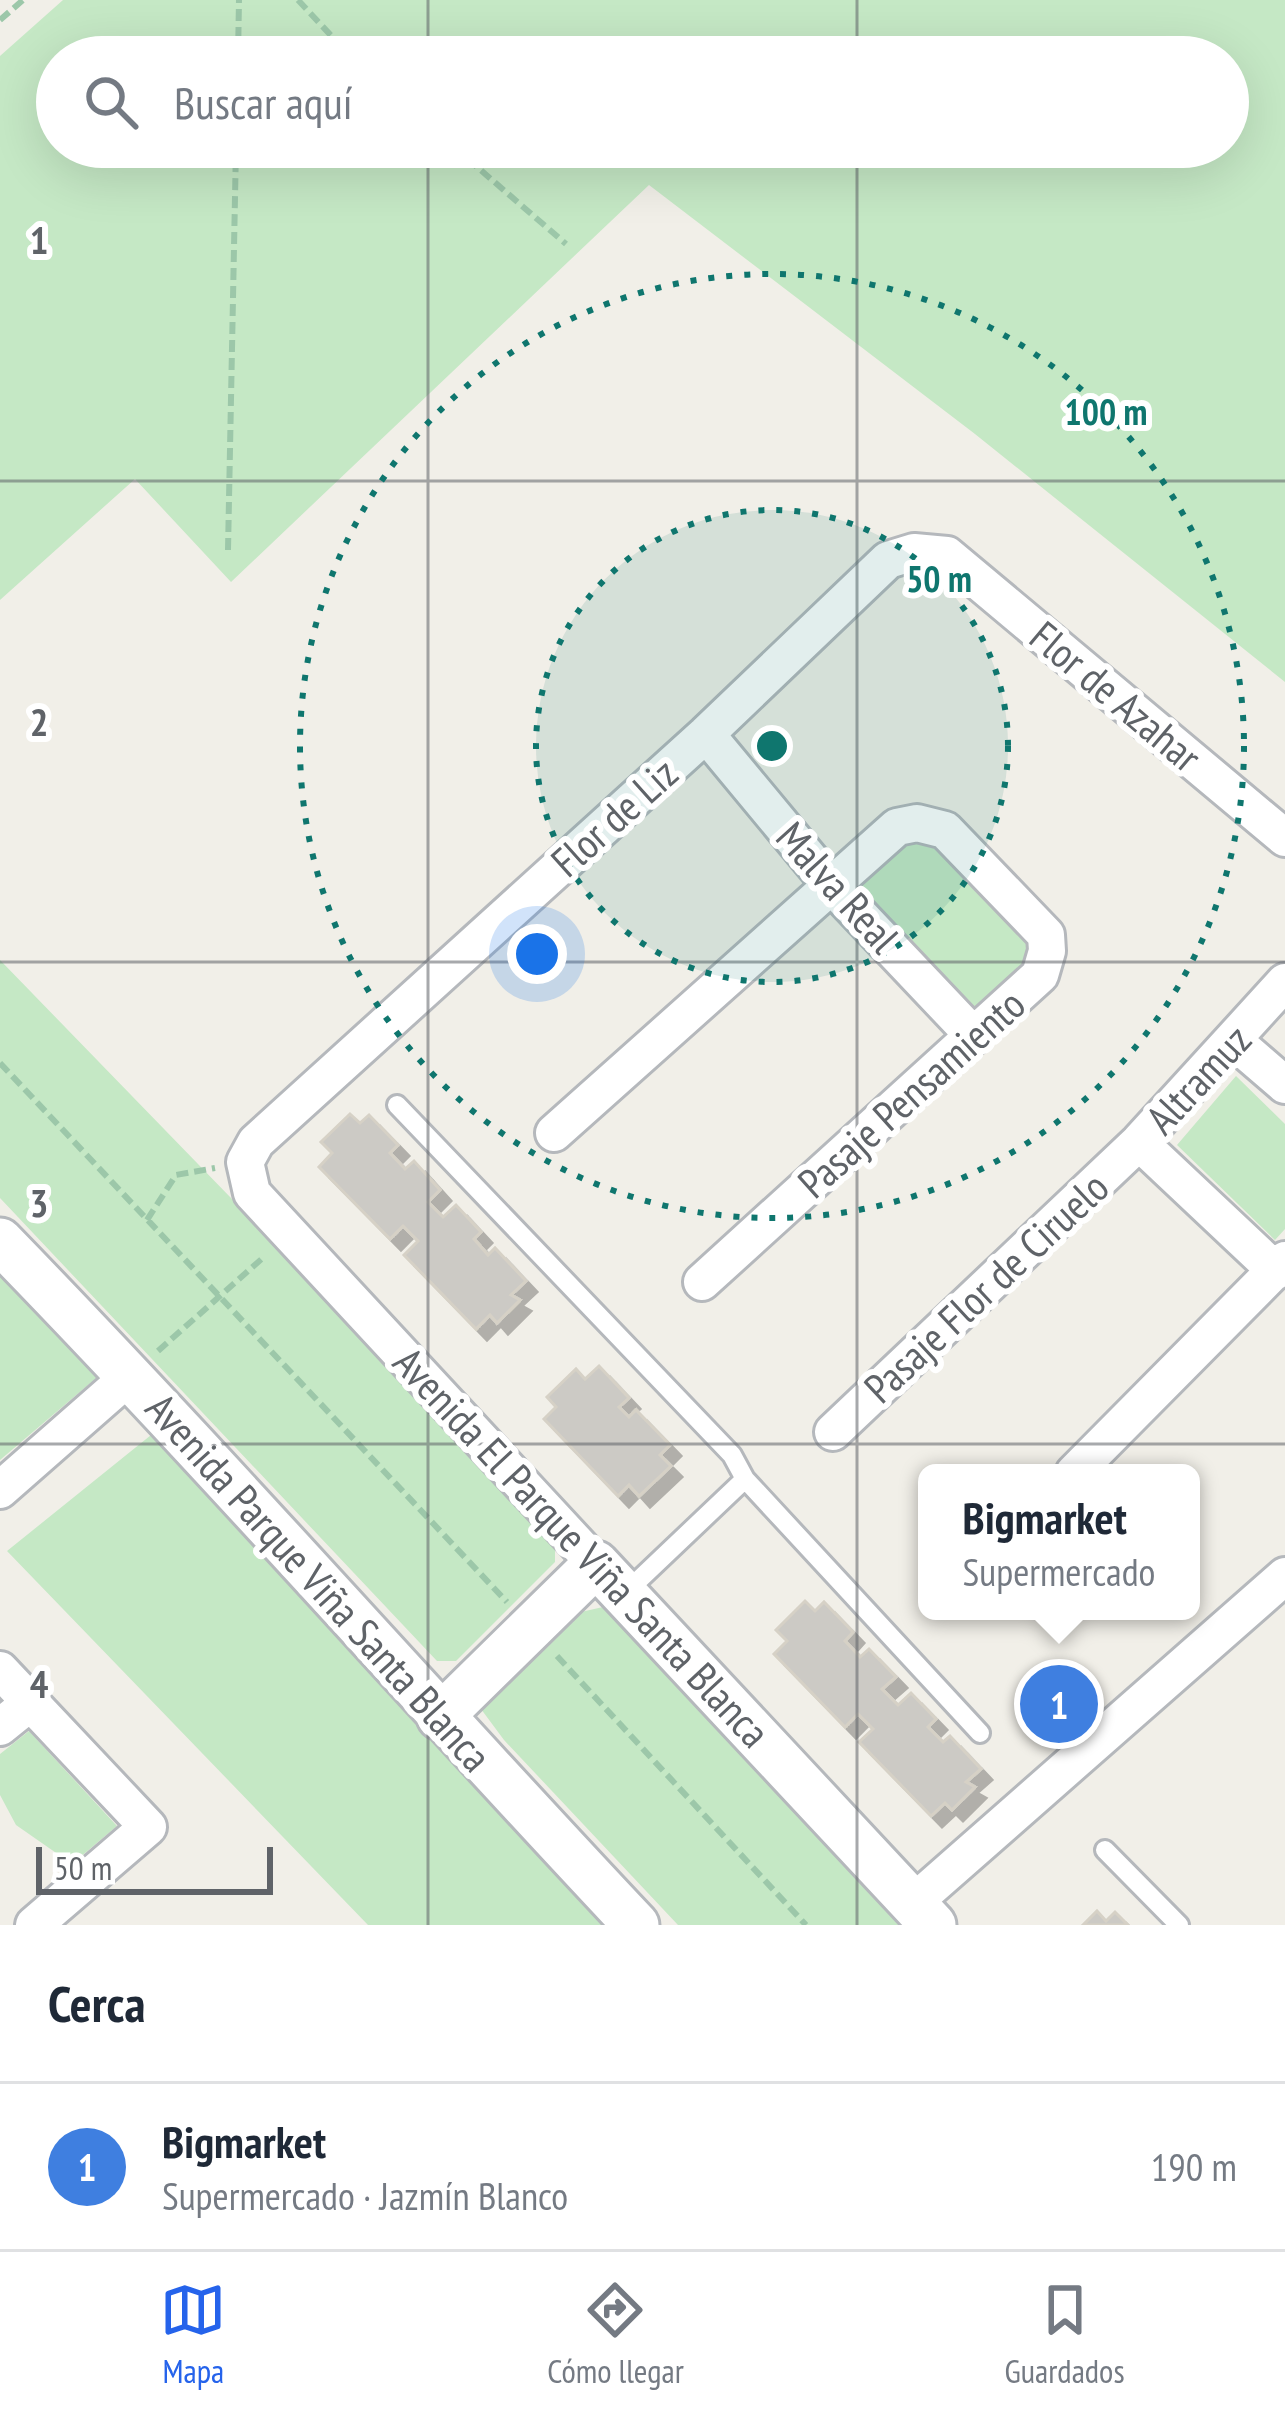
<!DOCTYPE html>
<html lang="es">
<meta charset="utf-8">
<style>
body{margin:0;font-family:"PT Sans Narrow",sans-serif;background:#f6f6f7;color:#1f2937}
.scale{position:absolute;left:36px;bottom:30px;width:237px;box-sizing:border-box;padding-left:12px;border:6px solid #5f6368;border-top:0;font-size:33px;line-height:42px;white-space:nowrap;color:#5f6368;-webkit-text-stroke:9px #fff;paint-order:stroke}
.you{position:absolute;left:537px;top:954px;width:42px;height:42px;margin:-30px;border:9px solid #fff;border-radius:50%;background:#1a73e8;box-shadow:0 0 0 18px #1a73e833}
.badge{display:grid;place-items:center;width:78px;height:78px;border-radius:50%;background:#2563eb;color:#fff;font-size:39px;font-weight:700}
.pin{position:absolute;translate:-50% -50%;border:6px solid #fff;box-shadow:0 3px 12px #0006}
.popup{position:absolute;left:918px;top:1464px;width:282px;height:156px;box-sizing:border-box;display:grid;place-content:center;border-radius:18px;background:#fff;filter:drop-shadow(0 3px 9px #0005);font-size:39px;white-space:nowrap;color:#747a83}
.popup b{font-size:45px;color:#1f2937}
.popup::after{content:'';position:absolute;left:50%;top:100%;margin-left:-24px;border:24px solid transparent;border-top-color:#fff}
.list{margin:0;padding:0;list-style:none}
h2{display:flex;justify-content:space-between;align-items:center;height:156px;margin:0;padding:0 48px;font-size:51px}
h2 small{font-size:39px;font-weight:400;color:#747a83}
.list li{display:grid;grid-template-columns:78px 1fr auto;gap:36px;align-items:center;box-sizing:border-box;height:168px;padding:0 48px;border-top:3px solid #e0e1e3}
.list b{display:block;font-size:45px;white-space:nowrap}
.list p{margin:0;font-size:39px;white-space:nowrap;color:#747a83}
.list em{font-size:39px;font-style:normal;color:#747a83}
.icon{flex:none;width:66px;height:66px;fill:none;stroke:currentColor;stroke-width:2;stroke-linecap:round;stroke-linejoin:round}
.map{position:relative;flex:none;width:1285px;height:1925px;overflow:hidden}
.search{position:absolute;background:#fff;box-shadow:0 12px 48px #0002;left:36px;right:36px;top:36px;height:132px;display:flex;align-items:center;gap:30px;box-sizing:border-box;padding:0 42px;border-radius:66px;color:#747a83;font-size:45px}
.sheet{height:324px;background:#fff}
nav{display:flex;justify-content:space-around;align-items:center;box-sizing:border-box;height:168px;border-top:3px solid #e0e1e3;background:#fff;font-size:33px;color:#747a83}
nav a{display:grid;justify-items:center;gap:6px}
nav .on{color:#2563eb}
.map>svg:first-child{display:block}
.green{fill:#c5e8c5;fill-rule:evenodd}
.building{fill:#cccac5;stroke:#d6d1c6;stroke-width:3;filter:url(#shadow)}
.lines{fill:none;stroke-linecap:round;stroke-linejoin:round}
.service-casing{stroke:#b5b8bc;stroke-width:24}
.minor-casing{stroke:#b5b8bc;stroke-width:42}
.tertiary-casing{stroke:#b5b8bc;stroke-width:51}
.path{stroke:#9cc7a9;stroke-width:6;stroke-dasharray:12 6;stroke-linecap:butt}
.service{stroke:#fff;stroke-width:18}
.minor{stroke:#fff;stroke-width:36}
.tertiary{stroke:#fff;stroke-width:45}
.grid{fill:none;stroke:#5f6368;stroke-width:3;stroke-opacity:0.55}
.ring{fill:none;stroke:#0f766e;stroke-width:6;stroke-dasharray:6 12}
.labels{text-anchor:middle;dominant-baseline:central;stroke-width:12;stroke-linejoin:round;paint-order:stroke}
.street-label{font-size:42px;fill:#5f6368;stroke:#fff}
.grid-label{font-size:39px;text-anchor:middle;font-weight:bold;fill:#5f6368;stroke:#fff;stroke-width:12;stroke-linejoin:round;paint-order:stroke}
.centre{fill:#0f766e;stroke:#fff;stroke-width:6}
.ring-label{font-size:36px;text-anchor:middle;font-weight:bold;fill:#0f766e;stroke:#fff;stroke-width:12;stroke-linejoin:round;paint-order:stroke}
</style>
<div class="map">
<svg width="1285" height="1925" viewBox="0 0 1285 1925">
<defs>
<filter id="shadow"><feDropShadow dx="11" dy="11" stdDeviation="0" flood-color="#0004"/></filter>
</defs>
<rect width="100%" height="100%" fill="#f1efe8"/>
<!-- green -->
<path class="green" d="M63,0h1222v682l-310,-248 -326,-249 -418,397 -96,-103 -135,121v-544zM57,57h1171v90h-1171z
M930,842l101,95v31l-60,49 -124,-136 48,-38z
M0,960l555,572v30l-99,99h-19l-437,-463z
M1236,1076l49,48v105l-10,11 -98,-95z
M0,1270l101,104 -101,86z
M161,1427l451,498h-244l-361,-374z
M603,1607l301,318h-226l-174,-185 -23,-31 100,-97z
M29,1731l88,95 -45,38 -56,-39 -16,-30v-41z"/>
<!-- building -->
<path class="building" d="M350,1114l10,9 9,-8 29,30 -8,8 15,16 9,-8 26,29 -12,12 15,15 13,-12 25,27 -7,7 14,16 7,-7 31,33 -15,14 9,5 -23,23 -7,-8 -14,14 -72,-74 14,-14 -15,-15 -13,13 -71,-72 13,-14 -11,-11z
M599,1366l30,32 -10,9 10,10 7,-7 34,35 -10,10 11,11 -32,30 -10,-11 -11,11 -74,-77 12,-12 -9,-10 29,-28 9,10z
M805,1601l10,10 9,-9 29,30 -8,9 15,16 9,-8 27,28 -14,12 16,16 13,-12 25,26 -8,8 15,15 7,-6 31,33 -15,13 9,5 -23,23 -7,-7 -14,13 -72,-74 14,-13 -15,-15 -13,13 -71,-73 13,-13 -11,-11z
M1097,1911l9,10 9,-9 13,13h-45z"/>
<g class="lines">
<!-- service casing -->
<g class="service-casing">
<path id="service" d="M397,1105l335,350 13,24 -121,115
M745,1479l235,254
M1105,1850l74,75"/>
</g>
<!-- minor casing -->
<g class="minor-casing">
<path id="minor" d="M706,734l126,152 142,150
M1234,1041l51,44
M554,1133l343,-306 20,-4 28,7 101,105 1,16 -7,24 -338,307
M1139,1142l137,129
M833,1432l306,-290 146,-160
M1074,1473l211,-213
M0,1490l131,-115
M596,1564l-344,-371 -7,-31 11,-20 450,-408 182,-174 26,-8 33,3 338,283
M0,1670l148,157 -114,98
M0,1727l31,-25
M913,1903l372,-327"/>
</g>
<!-- tertiary casing -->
<g class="tertiary-casing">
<path id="tertiary" d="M0,1241c217,223 422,457 636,684
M440,1717l156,-153 337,361"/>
</g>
<!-- path -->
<path class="path" d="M298,0l53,57
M0,20l23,-20
M238,57l1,-57
M454,147l112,97
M228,550l8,-403
M0,1063l507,539
M147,1220l29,-45 39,-7
M158,1351l107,-95
M557,1656l249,269"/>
<!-- service -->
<use href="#service" class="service"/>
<!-- minor -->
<use href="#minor" class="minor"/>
<!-- tertiary -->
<use href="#tertiary" class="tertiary"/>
</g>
<!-- grid -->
<path class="grid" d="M428,0v57M857,0v57M428,147v1778M857,147v1778M0,481h1285M0,962h1285M0,1444h1285"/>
<!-- distance rings -->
<circle cx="772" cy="746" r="236" fill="#0f766e" fill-opacity=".12"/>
<g class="ring">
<circle cx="772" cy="746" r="236"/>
<circle cx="772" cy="746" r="472"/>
</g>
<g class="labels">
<!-- street labels -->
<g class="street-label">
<text transform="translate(1116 696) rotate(40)">Flor de Azahar</text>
<text transform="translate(614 817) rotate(-42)">Flor de Liz</text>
<text transform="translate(838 887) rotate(48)">Malva Real</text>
<text transform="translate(1198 1079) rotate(-47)">Altramuz</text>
<text transform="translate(911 1093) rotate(-42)">Pasaje Pensamiento</text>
<text transform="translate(986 1287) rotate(-43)">Pasaje Flor de Ciruelo</text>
<text transform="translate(582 1547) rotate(47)">Avenida El Parque Viña Santa Blanca</text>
<text transform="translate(319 1582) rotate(48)">Avenida Parque Viña Santa Blanca</text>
</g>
</g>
<g class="grid-label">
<text x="39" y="254">1</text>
<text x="39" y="736">2</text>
<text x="39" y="1217">3</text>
<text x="39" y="1698">4</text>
</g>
<circle cx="772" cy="746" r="18" class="centre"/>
<g class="ring-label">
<text x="1106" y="425">100 m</text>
<text x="939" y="592">50 m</text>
</g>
</svg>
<div class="scale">50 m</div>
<div class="you"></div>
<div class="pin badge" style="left:1059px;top:1704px;background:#3f7fe0">1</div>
<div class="popup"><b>Bigmarket</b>Supermercado</div>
<div class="search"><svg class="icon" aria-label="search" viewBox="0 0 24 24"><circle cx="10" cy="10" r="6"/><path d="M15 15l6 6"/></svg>Buscar aquí</div>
</div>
<section class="sheet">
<h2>Cerca<small></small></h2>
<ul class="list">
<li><span class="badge" style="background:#3f7fe0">1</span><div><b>Bigmarket</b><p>Supermercado · Jazmín Blanco</p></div><em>190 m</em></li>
</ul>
</section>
<nav>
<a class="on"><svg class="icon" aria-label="map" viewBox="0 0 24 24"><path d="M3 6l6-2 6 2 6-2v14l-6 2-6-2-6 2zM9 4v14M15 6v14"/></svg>Mapa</a>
<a><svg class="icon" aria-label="directions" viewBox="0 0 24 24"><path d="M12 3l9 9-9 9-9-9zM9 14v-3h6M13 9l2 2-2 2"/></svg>Cómo llegar</a>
<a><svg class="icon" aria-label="saved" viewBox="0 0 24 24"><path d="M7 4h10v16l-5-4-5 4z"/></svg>Guardados</a>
</nav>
